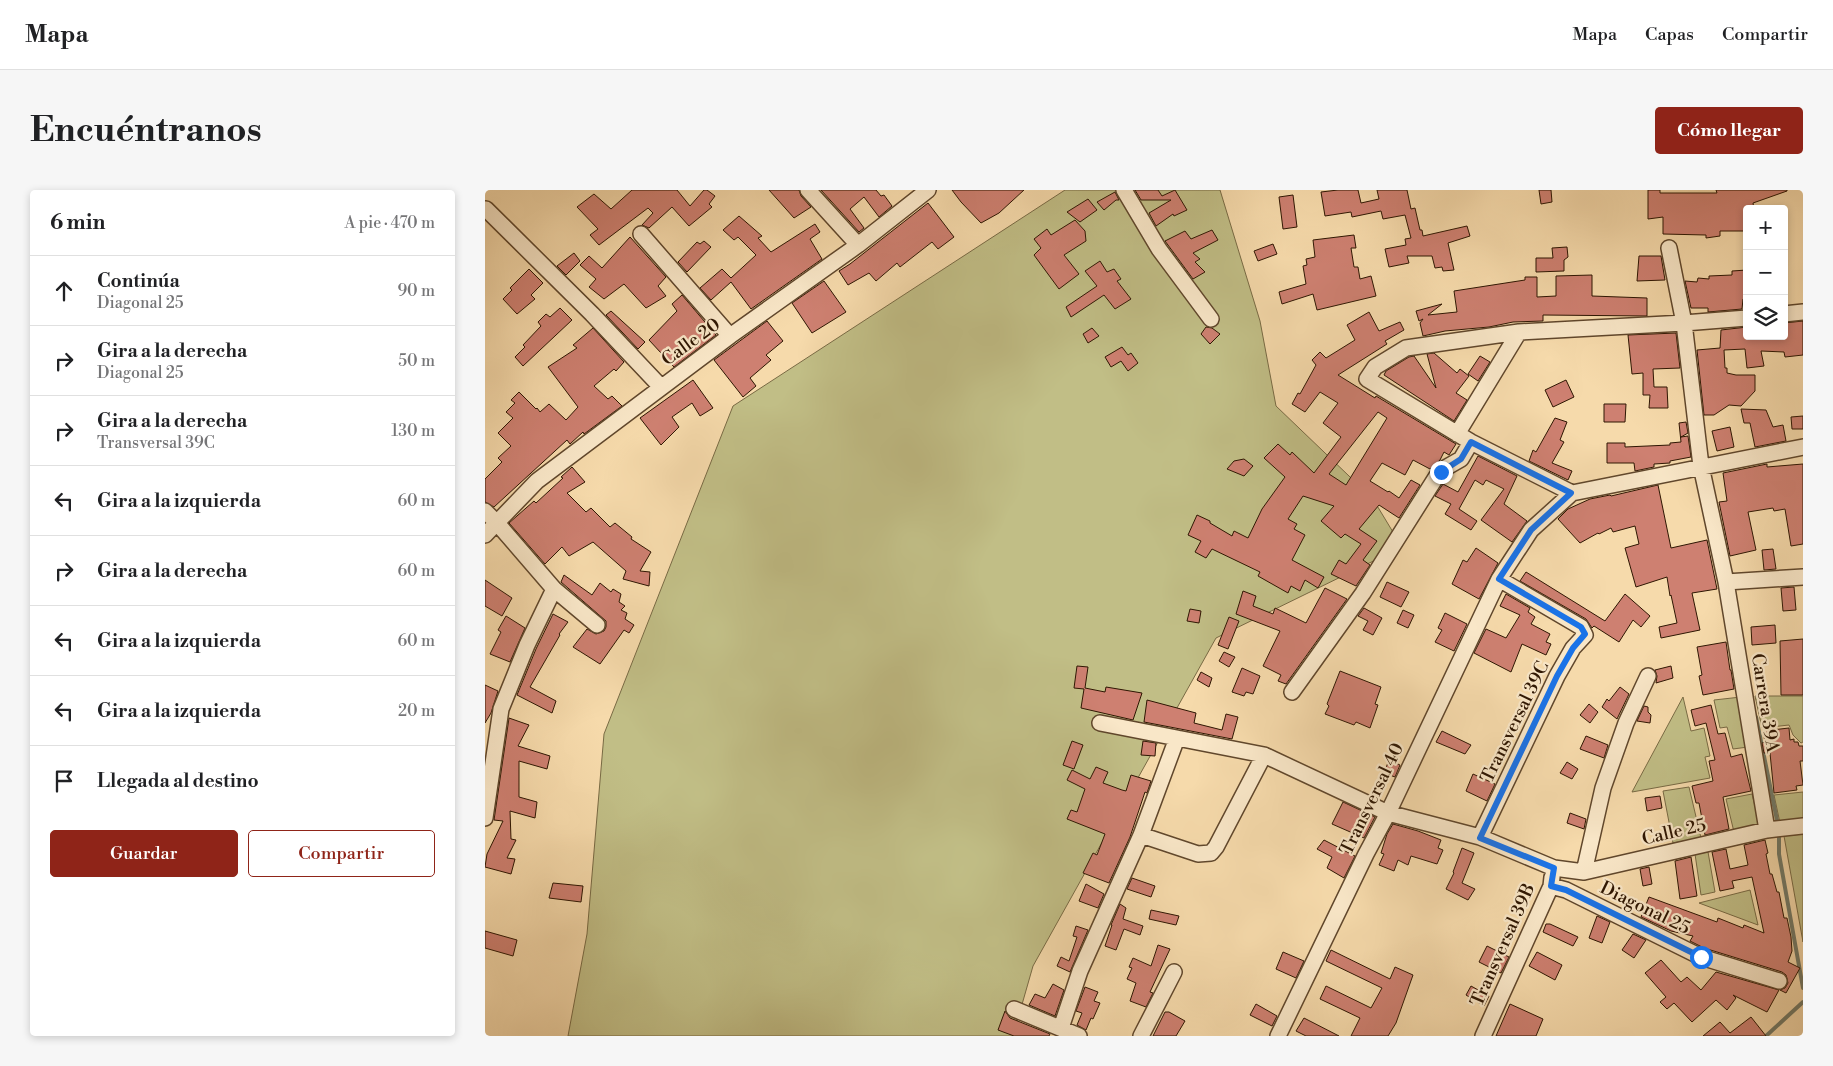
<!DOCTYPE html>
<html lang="es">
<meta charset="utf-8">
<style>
body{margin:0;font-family:"Libre Bodoni",serif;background:#f6f6f6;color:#202124}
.controls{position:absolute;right:15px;top:15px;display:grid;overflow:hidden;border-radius:5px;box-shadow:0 2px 8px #0003}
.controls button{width:45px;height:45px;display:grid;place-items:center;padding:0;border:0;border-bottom:1px solid #e0e0e0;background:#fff;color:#202124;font:25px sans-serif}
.stop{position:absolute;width:15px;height:15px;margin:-11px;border:4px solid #1a73e8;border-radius:50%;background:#fff}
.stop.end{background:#1a73e8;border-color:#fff;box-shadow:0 1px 5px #0008}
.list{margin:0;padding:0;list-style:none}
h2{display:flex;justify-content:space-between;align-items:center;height:65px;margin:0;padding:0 20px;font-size:21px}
h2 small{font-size:16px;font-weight:400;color:#757577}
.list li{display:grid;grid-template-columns:32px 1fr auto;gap:15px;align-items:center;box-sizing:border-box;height:70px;padding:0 20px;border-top:1px solid #e0e0e0}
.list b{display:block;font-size:19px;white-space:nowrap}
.list p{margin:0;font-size:16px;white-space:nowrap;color:#757577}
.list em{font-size:16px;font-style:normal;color:#757577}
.actions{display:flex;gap:10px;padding:15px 20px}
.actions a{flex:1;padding:11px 0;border:1px solid #8f2418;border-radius:5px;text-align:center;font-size:18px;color:#8f2418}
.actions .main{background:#8f2418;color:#fff}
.icon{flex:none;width:28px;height:28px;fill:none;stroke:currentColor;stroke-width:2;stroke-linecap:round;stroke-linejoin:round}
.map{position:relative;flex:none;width:1318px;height:846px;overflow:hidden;border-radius:5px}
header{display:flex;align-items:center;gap:30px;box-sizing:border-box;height:70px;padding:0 25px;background:#fff;border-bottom:1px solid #e0e0e0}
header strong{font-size:24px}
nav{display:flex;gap:28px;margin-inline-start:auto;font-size:18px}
.intro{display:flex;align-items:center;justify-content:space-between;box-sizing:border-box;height:120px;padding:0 30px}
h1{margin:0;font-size:35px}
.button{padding:12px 22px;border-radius:5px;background:#8f2418;color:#fff;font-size:18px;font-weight:700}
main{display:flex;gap:30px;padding:0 30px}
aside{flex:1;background:#fff;border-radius:5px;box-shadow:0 2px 8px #0003}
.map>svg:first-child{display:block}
.green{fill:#c1be86;stroke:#786a44}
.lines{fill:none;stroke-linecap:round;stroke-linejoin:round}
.stream{stroke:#717967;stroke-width:4}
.building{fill:#ce8071;stroke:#2e1602;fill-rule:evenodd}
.minor-casing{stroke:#60472c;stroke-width:18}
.minor{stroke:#f9e7c8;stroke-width:15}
.route{stroke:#1a73e8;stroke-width:6}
.labels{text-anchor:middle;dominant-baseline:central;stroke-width:4.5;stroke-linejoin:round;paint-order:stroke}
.street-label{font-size:18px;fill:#2e1602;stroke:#f9e7c8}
</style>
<header>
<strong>Mapa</strong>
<nav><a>Mapa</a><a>Capas</a><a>Compartir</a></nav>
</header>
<div class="intro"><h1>Encuéntranos</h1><a class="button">Cómo llegar</a></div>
<main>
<aside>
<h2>6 min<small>A pie · 470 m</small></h2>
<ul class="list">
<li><svg class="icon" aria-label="ahead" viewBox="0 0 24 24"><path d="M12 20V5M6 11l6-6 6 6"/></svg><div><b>Continúa</b><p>Diagonal 25</p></div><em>90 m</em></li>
<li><svg class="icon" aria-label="right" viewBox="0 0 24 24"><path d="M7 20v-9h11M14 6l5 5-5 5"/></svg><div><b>Gira a la derecha</b><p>Diagonal 25</p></div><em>50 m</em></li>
<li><svg class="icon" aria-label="right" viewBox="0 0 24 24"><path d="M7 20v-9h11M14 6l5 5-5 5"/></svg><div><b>Gira a la derecha</b><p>Transversal 39C</p></div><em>130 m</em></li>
<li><svg class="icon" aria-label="left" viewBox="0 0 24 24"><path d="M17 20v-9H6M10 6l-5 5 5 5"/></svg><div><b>Gira a la izquierda</b></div><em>60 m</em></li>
<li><svg class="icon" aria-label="right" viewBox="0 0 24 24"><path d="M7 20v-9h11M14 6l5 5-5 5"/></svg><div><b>Gira a la derecha</b></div><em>60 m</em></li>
<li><svg class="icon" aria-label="left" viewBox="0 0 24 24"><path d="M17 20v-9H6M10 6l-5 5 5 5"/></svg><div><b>Gira a la izquierda</b></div><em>60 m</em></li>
<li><svg class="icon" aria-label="left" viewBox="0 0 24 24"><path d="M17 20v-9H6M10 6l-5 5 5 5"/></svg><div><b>Gira a la izquierda</b></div><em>20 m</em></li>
<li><svg class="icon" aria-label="arrive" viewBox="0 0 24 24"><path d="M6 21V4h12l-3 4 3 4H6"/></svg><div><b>Llegada al destino</b></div></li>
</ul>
<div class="actions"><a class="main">Guardar</a><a>Compartir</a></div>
</aside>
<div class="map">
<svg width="1318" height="846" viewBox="0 0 1318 846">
<rect width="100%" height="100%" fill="#f6daab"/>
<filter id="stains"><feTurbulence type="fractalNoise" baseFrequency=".004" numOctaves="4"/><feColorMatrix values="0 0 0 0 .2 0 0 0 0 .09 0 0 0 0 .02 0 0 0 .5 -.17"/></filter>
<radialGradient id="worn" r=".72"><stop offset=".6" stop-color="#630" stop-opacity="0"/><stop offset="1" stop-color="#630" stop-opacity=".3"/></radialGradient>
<!-- green -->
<path class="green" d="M580,0h155l40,131 16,85 97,93 29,48 -186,91 -183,328 -20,70h-445l19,-102 17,-200 129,-328z
M1270,506h48v46l-2,1 -8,-8 -4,-10 -27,3z
M1198,507l8,34 13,-3 6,28 -5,1 5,21 -78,14z
M1256,507l7,50 -15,2 -6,-22 -7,1 -6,-28z
M1204,597l12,51 -28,5 -10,-52z
M1318,602v27l-23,4 -6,-28z
M1267,604l8,32 -26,6 -8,-33z
M1318,644v108l-19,-106z
M1223,662l7,40 -14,3 -6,-41z
M1265,700l8,35 -59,-22z"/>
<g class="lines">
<!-- stream -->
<path class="stream" d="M1271,527l22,108
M1294,642v22l24,134
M1281,846l37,-34"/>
</g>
<!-- building -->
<path class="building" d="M147,0h45l13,16 14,-16h3l8,6 -6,8 3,3 -23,19 -17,-19 -23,21 -7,-3 11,-12 -5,-5 -49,37 -9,-10 8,-6 -21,-22 17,-13 17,15z
M284,0h30l2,6 10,11 -17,11z
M336,0h55l5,6 3,-1 8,11 -13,11 -15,-20 -14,12 14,19 -5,4z
M467,0h72l-25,23 -18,10 -20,-21z
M650,0h23l4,6 13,-6 12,20 -13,6 -1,-2 -17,12 -7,-13 22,-13h-30z
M853,0h20l3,13 18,-4 -2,-9h30l4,19 4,-1 5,22h2l1,6 44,-10 3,10 -22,7 6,27 -11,1 -1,-4 -7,1 -3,-12h-25l2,7 -20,4 -4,-18 21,-4 -1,-6 6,-1 -6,-23 -22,4 -2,-8 -29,6 -1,-5 -26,4 -4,-24z
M1054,0h12l1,12 -11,2z
M1163,0h12v3h57l-1,-3h71v1l-34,12 1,6h-7v22h-27v5l-14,2v-3l-43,-1v-17l-15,2z
M630,2l4,8h-3l-12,10 -7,-8z
M808,5l4,32 -14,2 -4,-32z
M603,9l9,11 -17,12 -13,-10z
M443,13l26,34 -16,12 -6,-7 -32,25 -3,-4 -21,18 -7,-8 -21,12 -9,-14 11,-7z
M254,26l23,20 -4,2 13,14 44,-28 5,8 -10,7 12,20 -71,50 -20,-27 -20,18 -11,-12 22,-19 9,9 25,-23 -18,-18 -4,3 -11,-10z
M590,30l10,11 1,10 -22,14 15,19 -20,15 -25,-34 7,-7 -7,-9 13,-10 4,6z
M727,40l6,10 -25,13 7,6 -5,3 10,10 -12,7 -28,-38 20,-10 6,8z
M869,45l2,13h-5l3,19h4l2,12 11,-3 5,20 -59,14 -4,-16 -31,10 -3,-12 27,-8 -3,-18 4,-1 -1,-6 9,-2 -2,-17z
M145,47l36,40 -8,9 8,10 -20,12 -22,-24 -20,15 -15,-12 7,-8 -16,-14 9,-9 13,12z
M219,51l7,6 -24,25 -9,-10 19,-20 3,2z
M788,54l4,10 -19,7 -4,-10z
M1082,57l1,10 -4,3v11l-28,1v-14h17l-1,-10z
M89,63l6,8 -14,14 -9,-9z
M1154,66h22l4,24 -28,1z
M615,71l7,11 7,-3 7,10 -4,2 14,18 -16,10 -11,-14 -33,22 -5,-10 31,-21 -12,-15z
M44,79l14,14 -12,12 4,4 -18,15 -14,-15 9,-9 -2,-2z
M1262,80v29h-4l-1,10 -34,3v-4h-17l-6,-27 12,1 1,-4 11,1v-3l23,-1v-4z
M1107,85v21l55,2v18l-104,-1v6l-30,1 -24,5 -44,4 -22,5 -3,-13 3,-4 -4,2 -3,-10 26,-7 -14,11 29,-3 -3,-21 71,-11v-3h12v20l19,-1v-20z
M339,91l22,31 -34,21 -20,-30z
M197,105l34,40 -42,32 -25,-27 28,-29 -5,-7z
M75,118l12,12 -49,46 -8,-9 10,-10 -2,-2 18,-19 -3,-4 8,-8 4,3z
M126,121l34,31 -7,7 -32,-34z
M884,122l10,19 21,-9 4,8 -19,11 2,3 -49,31 37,23 1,-2 80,48 -7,11 -5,-3 -4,8 -10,9 -17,-9 -8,15 -23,-12 -12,18 18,11 1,-1 10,7 12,-18 9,5 -21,33 -20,-13 -20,24 18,12 -14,19 7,5 -14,21 -25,-12 8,-14 7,4 15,-20 -16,-10 -4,4 -20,-17 13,-15 -31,-10 -15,23 9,5 -3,5 11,6 -13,25 32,17 -6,11 -13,-8 -5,11 -9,-5 -3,7 -30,-17 2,-4 -48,-23 -6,9 -11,-6 6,-11 -13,-6 9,-20 13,6v2l22,13 2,-5 14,7 14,-29 23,-32 -21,-19 14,-14 12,11 2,-3 22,21 27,-36 -18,-14 15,-20 -18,-11 -15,20 -13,-8 6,-11 2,1 16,-29 -4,-5 8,-8 6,6 29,-18 -8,-15zM893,222l9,6 -41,67 -17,-11z
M282,131l16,20 -17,14 5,5 -21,18 6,8 -13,11 -29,-37z
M1318,131v34l-18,2 -1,-5 -23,-1 3,15 -17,2 -2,-19 -21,1 1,18h2v5l9,2h19v16l-14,15 -12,-1 -15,10h-10l-7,-65 23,-2 1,-18 26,-3v9h37v-13z
M721,137l6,1 8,6 -10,10 -9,-10z
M108,138l31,34 -8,9 -2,-2 -20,17 14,13 4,-3 10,10 -38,28 -1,-2 -13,12 -3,-4 -73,67 -9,-5v-23l17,-17 -4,-4 13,-12 -13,-13 15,-15 -7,-6 9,-9 -4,-3 8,-8 17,17 1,-1 3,4 9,-8 17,16 12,-13 -30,-40 29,-19 -4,-3z
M607,138l7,8 -11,7 -5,-9z
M1191,143l4,35 -27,1 1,18h13l1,21h-19l1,-13h-7v-22l-11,1 -4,-39z
M637,157l6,8 3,-2 7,10 -10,8 -7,-10 -10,6 -6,-10z
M949,163l23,20 3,-4 9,7 -13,17 11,7 -13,21 -70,-46 2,-4 23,-14 5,-1 22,32 -9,-34z
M995,166l10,6 -12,19 -10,-7z
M208,190l20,28 -13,8 -8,-13 -20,14 7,10 -18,18 -21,-27z
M1081,190l8,17 -21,10 -8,-17z
M1119,214h22l-1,18h-21z
M1256,219l25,1 7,17 10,-2 3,16 -31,6 -5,-24h-6z
M1318,226v13h-11l-1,-12z
M1070,228l12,4 -7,18 4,2 -12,21 20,8 -4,9 -39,-19 4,-11 3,2z
M1201,232l2,11 -7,4 7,-1 3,21 -21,4v2l-16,1v3l-19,4 -1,-8h-27v-20h18v4l45,-2v-2l11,-1 -2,-19z
M1245,237l4,20 -17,4 -5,-20z
M993,266l39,20 -13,28 23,17 -15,21 -31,-22 23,-31 -18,-9 -3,5 -8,-5 -16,29 18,12 -6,9 -26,-16 6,-10 -16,-8 8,-12 15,8z
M759,269l9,7 -9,10 -17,-7 7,-8z
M1282,274v3l36,-3v80l-12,2 -6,-37 -11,2 -1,-3 -25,4 8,38 -26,6 -11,-54 8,-1 -4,-28z
M87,277l13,15 -18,11 19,19 5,-4 19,19 5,-4 17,14 -1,2 20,13 -11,19 10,1 -1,14 -26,-7 3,-8 -33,-29 -24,14 -7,-9 -17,17 -36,-41 25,-22 2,2 27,-25 -2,-1z
M1173,295l13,63 36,-8 10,49 -25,4 8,37 -39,8 -2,-11 18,-4 -6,-28 -1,1 -3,-19 -31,10 -11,-39 14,-4 -4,-18 -22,6 -2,-4 -12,6 -1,-1 -18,10 -22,-24 10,-10 22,-10 20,-4 1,1z
M991,358l22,15 -19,36 -27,-15 11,-24 4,2z
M1288,359l3,20 -12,1 -2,-20z
M1041,382l79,49 20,-27 25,22 -9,11 -8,-7 -14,22 -25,-16 -2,2 -6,-9 -66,-38z
M79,385l28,20 8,-12 11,9 2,-3 8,5 -2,8 6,4 -4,4 6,3 -2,6 9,6 -5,8 -5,-3 -24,34 -27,-17 14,-18 9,5 8,-3 2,-4v-6l-45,-39z
M0,390l27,18 -10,18 -17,-10z
M902,392l22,10 -8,15 -21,-10z
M1309,397l2,23 -13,1 -2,-23z
M840,398l22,11 -61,85 -8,-3 3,-6 -18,-9 17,-35 -44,-17 7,-23 13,5 -3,10 20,8 2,-6 31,15z
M1021,404l24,14 -2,4 7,5 -4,7 19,10 -4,8 5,2 -5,11 -24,-11 -11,28 -37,-19 12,-24 20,9 14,-23 -20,-9z
M879,418l18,10 -9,17 -10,-5 5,-9 -10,-5z
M705,419l11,2 -2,12 -12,-2z
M918,420l11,5 -6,13 -11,-5z
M960,423l22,11 -13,27 -19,-9 7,-12 -4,-2z
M68,424l15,8 -9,12 1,1 -30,52 26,14 -4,12 -35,-18 19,-46z
M21,426l19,12 -15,34 -20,-8 11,-22 -3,-2z
M744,427l10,4 -11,28 -10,-4z
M1290,435l1,18 -24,2 -1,-18z
M1318,449v56h-22l-1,-54z
M1241,452l4,28h1l3,19 -31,6 -4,-19 3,-1 -5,-28z
M739,462l11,5 -6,10 -10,-6z
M592,476l11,1 -3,21 20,4 1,-5 36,6 -9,27 -52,-12 3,-19 -10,-1z
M1186,476l2,12 -17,5 1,-7 -2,-6z
M757,478l18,8 -7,18 -7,-2 -2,4 -12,-4z
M855,481l41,16 -6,17 3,1 -8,23 -14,-6 -2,3 -29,-11 4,-8 -2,-2z
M716,482l11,6 -3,9 -12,-7z
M0,495l13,6 -7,22 -6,10z
M1135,497l9,7 -12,25 -15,-12 5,-8 2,2z
M662,510l49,13 -2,10 28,7 4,-16 12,3 -6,22 -88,-17z
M1104,514l9,8 -8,11 -10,-8z
M1226,515l7,29 7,-1 6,24 11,-3 9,37 -28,6 6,32 -24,6 -6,-32h-3l-4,-17 21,-5 -4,-20 6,-1 -9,-37 -11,3 -4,-16z
M1159,516l4,1v5l3,3 -1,8 -13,-2z
M24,528l20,7 -11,21 32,10 -3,13 -28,-8v36l18,5 -2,16 -25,-7 1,28 5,1 -9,18 8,1 -4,15 -26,-7 2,-13 16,-33 -9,-1z
M1304,538l1,12 4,-1v3h4l1,4h4v15h-3l3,24 -7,1 1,4 -23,3 -4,-40h-6l-2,-10 3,-1 -2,-11z
M957,541l29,14 -6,9 -29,-12z
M1101,546l22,9 -4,13 -24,-9z
M587,551l11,4 -9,24 -11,-4z
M658,551l13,2 -1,13 -14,-1z
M904,570l11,5 -5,12 -11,-4z
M1082,572l11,7 -6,10 -12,-6z
M611,577l12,5 -5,11 19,7 4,1 5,-16 20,6 -4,12 -2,-1 -15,45 -21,46 -26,-10 10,-20 4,2 8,-21 -38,-15 4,-9 6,2 8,-23 -18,-9 5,-10 18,9z
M988,584l22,10 -8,17 -21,-10z
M1175,606l2,12 -15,3 -2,-13z
M858,612l32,15 -11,21 -32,-14z
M1085,623l16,6 -2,10 -17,-6z
M908,634l25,7 23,9 -3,8 5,2 -6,14 -26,-8 -3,9 -10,-5 -4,11 -15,-6 5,-11 -3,-1 6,-19z
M839,650l31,16 -11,22 -17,-10 5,-11 -15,-8z
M1280,650l3,13 -2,1 4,20h2l5,18h2l5,26h3l4,19 1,14 -4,11 12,6 -14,25 -6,-3 5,-2 3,-5 -2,-8 -4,-3 -78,-24 -14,-7 3,-5 -22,-5 -30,-14 8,-20 68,25 1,-4 25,10 1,-3 20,8 -12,-56 -20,4 2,7 -14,3 -8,-39 14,-3 4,20 18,-4 -4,-20z
M977,658l12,5 -12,30 13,6 -7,11 -22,-11 8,-16 -1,-1z
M1206,667l6,39 -17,3 -5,-38z
M1164,677l3,17 -9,2 -3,-17z
M647,688l23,8 -4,11 -24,-8z
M68,693l30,3 -2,16 -32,-4z
M601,694l18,10 -6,14 -19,-7z
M635,714l6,4 -3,11 20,7 -3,9 -16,-6 -8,21 -11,-4 7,-21h-1z
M666,720l28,6 -3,9 -27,-6z
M1112,726l13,6 -8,21 -13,-5z
M1061,734h4l28,13 -5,9 -30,-14z
M591,736l12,4 -18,42 -13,-6 4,-9 8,4 8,-24 -4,-1z
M0,741l32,9 -4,16 -28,-8z
M1148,744l13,6 -12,18 -12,-8z
M673,755l12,4 -20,43 3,1 -7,14 -16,-6 6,-18 -9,-4 5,-11 -3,-1 4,-9 18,8z
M1002,756l22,11 -8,16 -22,-11z
M846,760l59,29 5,-12 18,8 -17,48 -8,13h-37l9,-18 -40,-19 6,-13 45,22 11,-20 -56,-27z
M798,762l21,9 -8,17 -20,-9z
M1052,762l25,13 -7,15 -26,-14z
M1176,770l20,22 6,-5 14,13 15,-18 63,18 -12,22 -34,-17 3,3 -9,12 -11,-10 -24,22 -18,-19 -7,6 -7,-7 6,-5 -21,-24z
M568,794l11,6 -9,26 -26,-11 6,-11 10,4z
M986,796l18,10 -5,10 -18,-11z
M600,797l13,5 -4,9 6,2 -7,16 -2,-1 -5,12 -9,-5 5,-12 -6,-2z
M771,814l21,12 -5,10 -22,-11z
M1025,814l33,15 -7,17h-40z
M520,821l5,7 40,16 -1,2h-35l-16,-6z
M680,822h4l16,9 -9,15h-23z
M1266,827l15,19h-63l17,-14 10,11z
M819,828l35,18h-33l-10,-5z"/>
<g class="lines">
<!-- minor casing -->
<g class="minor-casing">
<path id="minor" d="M323,0l50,55
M639,0l35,59 52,70
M1,19l106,105 69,73
M156,44l89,102
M1184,58l15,75 17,143 25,116 41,248
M1299,124l19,-2
M972,244l62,-102
M1087,303l-101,-51 -104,-63 8,-12 31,-19 113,-16 165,-9 63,-5
M0,321l12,12 57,66 -27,56 -26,64 -16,109
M0,345l52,-54 193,-145 128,-91 70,-55
M1241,392l77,-5
M69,399l43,36
M807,502l71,-99 77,-122 21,-12 10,-17
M615,533l164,32 124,58 92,24 74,31 30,4 183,-42 36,-4
M656,645l57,19 13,-1 5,-6 48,-92
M995,647l77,-161 16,-28 12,-13 -4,-8 -82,-48
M1099,682l19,-84 23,-65 22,-47
M1066,696l15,4 135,67 78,24
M529,819l65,27
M576,838l19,-57 61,-136 36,-97
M656,846l33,-64
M793,846l88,-182 22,-41 111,-234 32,-49 41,-37 231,-46
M998,846l68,-150 1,-9"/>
</g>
<!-- minor -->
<use href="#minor" class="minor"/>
</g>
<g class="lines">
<!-- route -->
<path class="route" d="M956,282l20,-13 10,-17 100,51 -40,37 -32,49 82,48 4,7 -12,14 -16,28 -77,162 74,30 -3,18 15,4 135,67"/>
</g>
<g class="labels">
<!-- street labels -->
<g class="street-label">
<text transform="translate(206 152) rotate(-36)">Calle 20</text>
<text transform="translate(1280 513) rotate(81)">Carrera 39A</text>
<text transform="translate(1030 532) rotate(-64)">Transversal 39C</text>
<text transform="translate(887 609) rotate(-64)">Transversal 40</text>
<text transform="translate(1189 642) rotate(-13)">Calle 25</text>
<text transform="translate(1160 718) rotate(26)">Diagonal 25</text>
<text transform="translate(1018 755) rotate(-66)">Transversal 39B</text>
</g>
</g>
<rect width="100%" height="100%" filter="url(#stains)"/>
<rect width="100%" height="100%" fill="url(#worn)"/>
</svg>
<div class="controls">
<button>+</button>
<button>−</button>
<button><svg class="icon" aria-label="layers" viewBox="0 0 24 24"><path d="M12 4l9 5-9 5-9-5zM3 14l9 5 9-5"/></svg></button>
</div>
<div class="stop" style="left:1216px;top:767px"></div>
<div class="stop end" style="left:956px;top:282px"></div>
</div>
</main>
